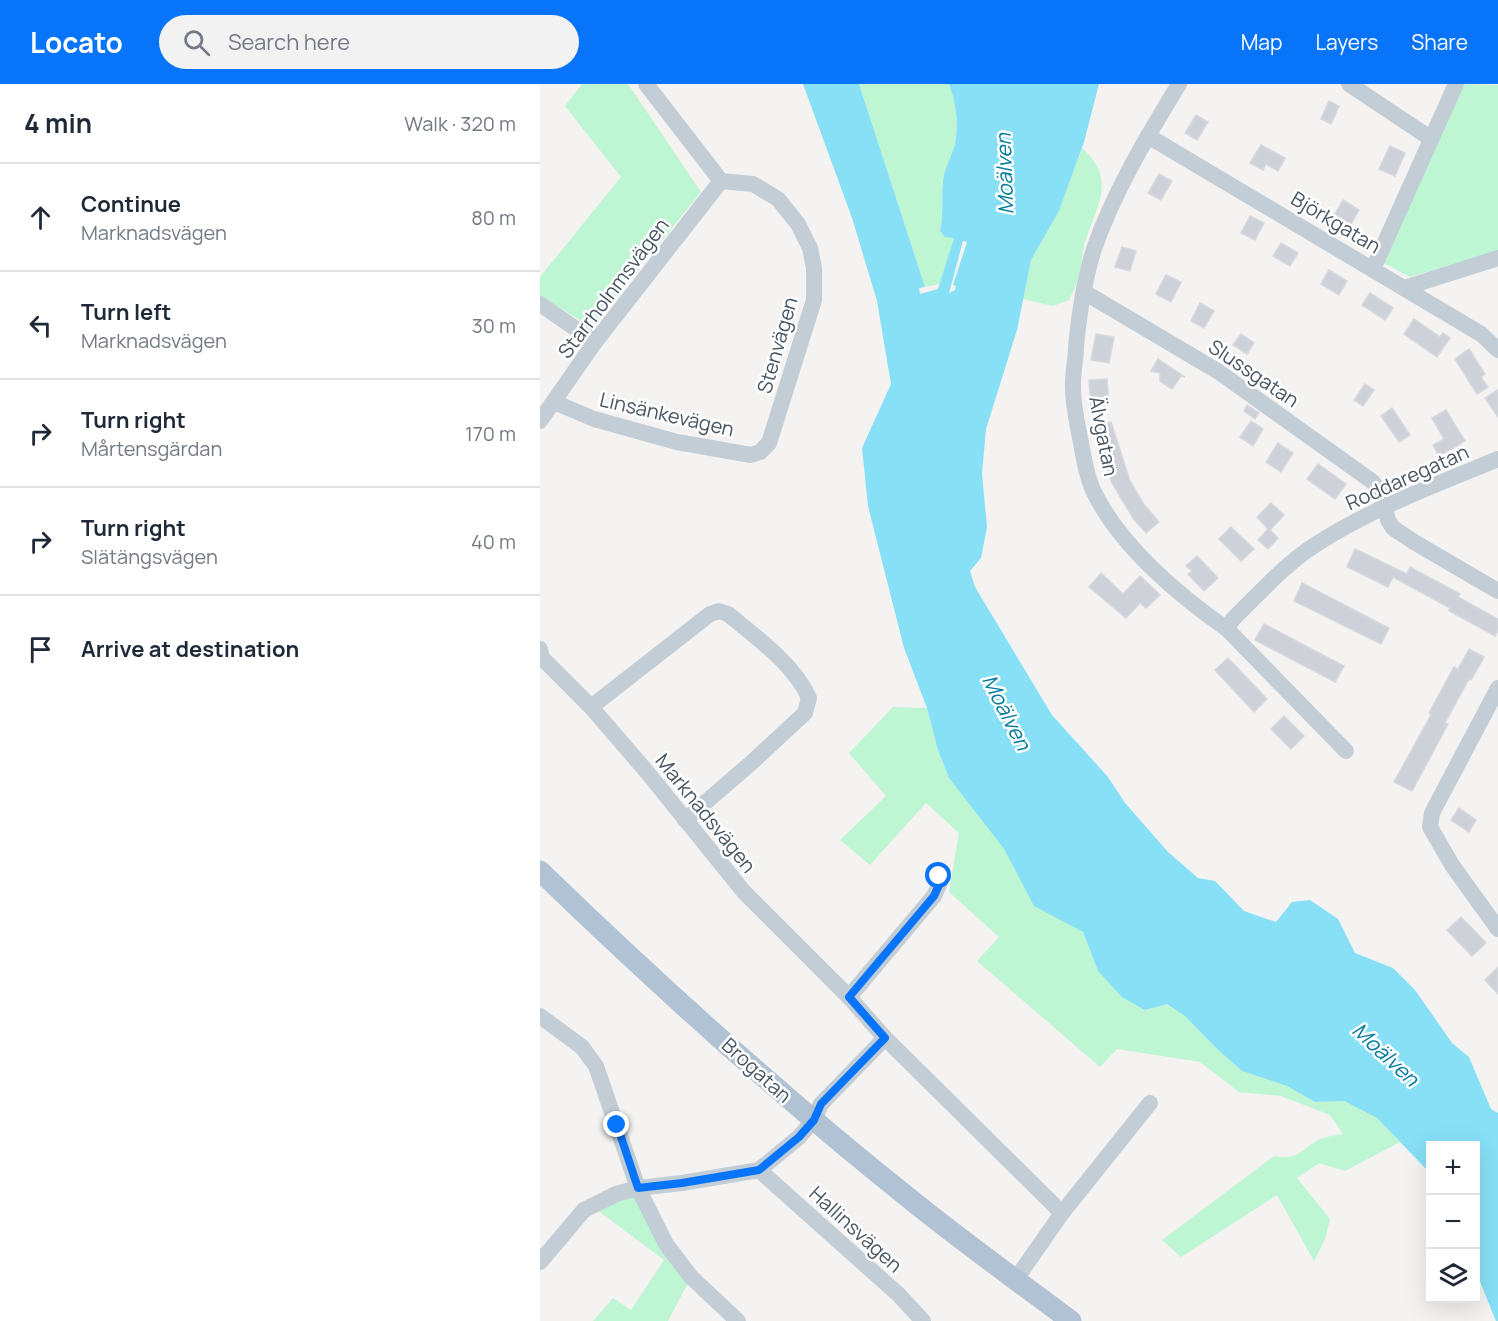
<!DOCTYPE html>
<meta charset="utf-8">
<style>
body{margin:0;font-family:Manrope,sans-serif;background:#f2f2f3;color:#1f2937}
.controls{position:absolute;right:18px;bottom:18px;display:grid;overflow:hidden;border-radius:0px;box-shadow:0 6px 24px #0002}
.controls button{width:54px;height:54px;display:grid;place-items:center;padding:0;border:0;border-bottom:2px solid #e0e1e3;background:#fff;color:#1f2937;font:30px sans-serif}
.stop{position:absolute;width:18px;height:18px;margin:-14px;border:4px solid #0774fa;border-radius:50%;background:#fff}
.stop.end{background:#0774fa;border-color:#fff;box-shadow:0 2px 6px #0008}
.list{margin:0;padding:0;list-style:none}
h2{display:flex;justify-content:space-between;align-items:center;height:78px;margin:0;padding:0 24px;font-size:26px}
h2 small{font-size:20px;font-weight:400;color:#747a83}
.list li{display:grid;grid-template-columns:39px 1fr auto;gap:18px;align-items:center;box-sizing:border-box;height:108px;padding:0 24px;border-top:2px solid #e0e1e3}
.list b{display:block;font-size:22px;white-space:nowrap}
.list p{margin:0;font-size:20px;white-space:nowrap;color:#747a83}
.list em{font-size:20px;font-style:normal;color:#747a83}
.icon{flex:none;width:33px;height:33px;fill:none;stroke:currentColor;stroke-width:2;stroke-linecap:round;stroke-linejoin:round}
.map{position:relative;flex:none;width:958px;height:1237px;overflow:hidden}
header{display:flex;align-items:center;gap:36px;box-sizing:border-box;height:84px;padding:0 30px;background:#0774fa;color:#fff}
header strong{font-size:28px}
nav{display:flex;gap:33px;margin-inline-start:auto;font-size:21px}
.search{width:420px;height:54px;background:#f2f2f3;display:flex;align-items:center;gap:15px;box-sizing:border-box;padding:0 21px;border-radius:33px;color:#747a83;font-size:22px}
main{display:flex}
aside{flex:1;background:#fff}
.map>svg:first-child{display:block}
.green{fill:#bef5d3}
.water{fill:#87e0f6;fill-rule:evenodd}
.building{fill:#ced1d8;stroke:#d6d8de;stroke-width:1.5}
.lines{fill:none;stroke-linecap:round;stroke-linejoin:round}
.minor{stroke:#c2cdd5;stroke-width:16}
.major{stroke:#b0c2d3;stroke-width:21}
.route{stroke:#0774fa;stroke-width:8}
.labels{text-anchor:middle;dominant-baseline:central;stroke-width:5;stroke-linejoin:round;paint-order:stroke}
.street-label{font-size:20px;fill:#485662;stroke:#fff}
.water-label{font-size:21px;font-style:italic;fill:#037d9b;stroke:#fff}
</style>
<header>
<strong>Locato</strong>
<div class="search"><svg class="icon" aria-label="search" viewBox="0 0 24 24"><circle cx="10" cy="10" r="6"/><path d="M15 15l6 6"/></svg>Search here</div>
<nav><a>Map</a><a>Layers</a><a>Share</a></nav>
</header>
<main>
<aside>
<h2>4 min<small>Walk · 320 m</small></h2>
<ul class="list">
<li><svg class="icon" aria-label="ahead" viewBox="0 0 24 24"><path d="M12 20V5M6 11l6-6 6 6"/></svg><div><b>Continue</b><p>Marknadsvägen</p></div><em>80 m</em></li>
<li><svg class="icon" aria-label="left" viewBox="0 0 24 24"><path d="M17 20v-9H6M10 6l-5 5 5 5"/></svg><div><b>Turn left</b><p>Marknadsvägen</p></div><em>30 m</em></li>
<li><svg class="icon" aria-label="right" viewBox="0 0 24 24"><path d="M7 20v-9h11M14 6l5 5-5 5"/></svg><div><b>Turn right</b><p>Mårtensgärdan</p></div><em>170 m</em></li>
<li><svg class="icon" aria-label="right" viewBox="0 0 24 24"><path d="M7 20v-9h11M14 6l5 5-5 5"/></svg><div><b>Turn right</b><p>Slätängsvägen</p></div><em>40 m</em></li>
<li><svg class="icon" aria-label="arrive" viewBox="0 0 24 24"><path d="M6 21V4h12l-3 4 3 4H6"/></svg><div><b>Arrive at destination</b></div></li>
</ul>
</aside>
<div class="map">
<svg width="958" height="1237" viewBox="0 0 958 1237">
<rect width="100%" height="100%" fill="#f5f2f2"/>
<g class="green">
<path d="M42,0H88L161,108L52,243L0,212V193L81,93L25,22Z"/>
<path d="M319,0H409C416,20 419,39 415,60C412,72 405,83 403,96C401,113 404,130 400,147L414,154L400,200L385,203Z"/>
<path d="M921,0L958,1V167L870,193L844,179Z"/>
<path d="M542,64C578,96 556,122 545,158C542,168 542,180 539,190C537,199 533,208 529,216L513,222L483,215L491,176L519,127Z"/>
<path d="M353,623L387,624L398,666L409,694L464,765L494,821L543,848L558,887L605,926L627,920L645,932L677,965L702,987L747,1002L775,1018L804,1017L837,1034L860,1058L805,1087L779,1079L757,1094L790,1135L785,1155L774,1177L737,1111L641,1173L622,1156L734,1072C762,1077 762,1062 783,1054C789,1052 797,1051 803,1050L790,1031L741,1012L699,1008L660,978L577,965L560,983L437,877L459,853L409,808L419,749L386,719L330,781L300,756L346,712L309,669Z"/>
<path d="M98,1104L151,1193L128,1237H53L73,1214L91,1226L124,1176L52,1122Z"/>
</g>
<path class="water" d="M263,0H319L385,203L379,204L380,210L398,205L414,154L405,153L400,147C404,130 401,113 403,96C405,83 412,72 415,60C419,39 416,20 409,0H559L544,58L519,127L491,176L477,246L446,345L442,390L447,443L441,474L430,487L435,503L512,631L568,693L585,719L628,768L658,794L675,797L704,827L736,838L752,818L770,816L798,835L815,869L853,884L875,906L912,959L929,973L951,1025L958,1029V1237H956L936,1188V1062H890V1089L837,1034L804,1017L775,1018L747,1002L702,987L677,965L645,932L627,920L605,926L582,913L558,887L543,848L494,822L464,765L409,694L398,666L387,624L364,564L328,422L322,364L351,300L337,217L312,134ZM423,157L427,158L413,201L416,202L415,206L409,209Z"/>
<g class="building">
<path d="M789,17L799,22L791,40L781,35Z"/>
<path d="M656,31L668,38L657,56L645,49Z"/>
<path d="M721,61L745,74L738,87L726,80L723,86L710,79Z"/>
<path d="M850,62L865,69L855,92L839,85Z"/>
<path d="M619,90L632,97L621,116L608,109Z"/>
<path d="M803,116L819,126L811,140L795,130Z"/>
<path d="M710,132L724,139L715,156L701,149Z"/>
<path d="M741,159L758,169L750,182L733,172Z"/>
<path d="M582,163L596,167L590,187L575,183Z"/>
<path d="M789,186L807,197L799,211L781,200Z"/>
<path d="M626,191L641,198L631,218L616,210Z"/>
<path d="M830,209L853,224L845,236L822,221Z"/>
<path d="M660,219L674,227L664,244L651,237Z"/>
<path d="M874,235L900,253L903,249L910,254L897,273L864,250Z"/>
<path d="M556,250L574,253L569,279L551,276Z"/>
<path d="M701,250L714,259L707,270L693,261Z"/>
<path d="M929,265L945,290L941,293L948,303L937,310L915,275Z"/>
<path d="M618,275L645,293L641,292L632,305L620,297V289L611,287Z"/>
<path d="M567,295L569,321L551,322L549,296Z"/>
<path d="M825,300L834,306L823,322L814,316Z"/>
<path d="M958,306V333L945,314Z"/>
<path d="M707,321L719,329L715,335L704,327Z"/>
<path d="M852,324L870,351L859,358L841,332Z"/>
<path d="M906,326L925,357L899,372L893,361L904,355L892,334Z"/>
<path d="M711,337L723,345L713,362L700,353Z"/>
<path d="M571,338L590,397L603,419L619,438L606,449L593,434L572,399L563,374L555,343Z"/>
<path d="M738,359L753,369L741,388L726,378Z"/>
<path d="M778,380L806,400L795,415L767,395Z"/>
<path d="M731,419L744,431L730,446L738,454L728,465L718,456L728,445L717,433Z"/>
<path d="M691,443L714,465L701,477L679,455Z"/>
<path d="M815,465L867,490L870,483L920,510L918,513L958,535V546L955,552L909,527L910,524L853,493L848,503L807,483Z"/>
<path d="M657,472L678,494L664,507L648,490L652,487L646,482Z"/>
<path d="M561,489L583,510L600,492L620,511L606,524L600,519L586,534L549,503Z"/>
<path d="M762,499L849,544L841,560L754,517Z"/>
<path d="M724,540L804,582L795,598L715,556Z"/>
<path d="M929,565L944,573L931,596L929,595L905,639L908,640L872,707L854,698L891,631L889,629L914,583L918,585Z"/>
<path d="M688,574L727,615L714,628L675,586Z"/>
<path d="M744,632L764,652L751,665L731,645Z"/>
<path d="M919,724L936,736L929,748L911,736Z"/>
<path d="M921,833L946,859L932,872L907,846Z"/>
<path d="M958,883V910L945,896Z"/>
</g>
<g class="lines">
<g class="minor">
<path d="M639,0C607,53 574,107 554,165C544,196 539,231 536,263C536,275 533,287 533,299C532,315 536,333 539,349C543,367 545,389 553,406C578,460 639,512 687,545L806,667"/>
<path d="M809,0L890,54"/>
<path d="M608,52L941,250L958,266"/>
<path d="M833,185L916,0"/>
<path d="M864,204L958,174"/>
<path d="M544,208L679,288L833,398L842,411L848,436L853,444L874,458L958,507"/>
<path d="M0,220L55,258"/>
<path d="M14,318L54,335L137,358L211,371L220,368L229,359L274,216V184L270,164L258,140L238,115L213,100L181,97L106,0"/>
<path d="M0,337L55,258L181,97"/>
<path d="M687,545L693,535C719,510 744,481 775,461C832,424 896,401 958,375"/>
<path d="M0,565L2,574L51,623L107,688L204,808L309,913L345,954L522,1129"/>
<path d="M958,604L892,729L890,743L912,781L958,845"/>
<path d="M51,623L170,530L179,527L188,530C216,553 255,581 269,614L265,629L210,680L145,736"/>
<path d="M309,913L394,812L399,801V792L394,787"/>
<path d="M0,932L42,963L56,982L98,1104L126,1160L151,1193L198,1237"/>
<path d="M219,1086L359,1211L383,1237"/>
<path d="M0,1178L44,1126L76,1110L98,1104L142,1099L219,1086L259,1053L274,1036L281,1020L345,954"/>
<path d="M476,1195L522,1129L610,1019"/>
</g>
<path class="major" d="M0,787C120,903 244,1015 375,1119C426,1160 479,1198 531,1237"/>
</g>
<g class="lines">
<path class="route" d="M77,1041L98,1104L142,1099L219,1086L259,1053L274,1036L281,1020L345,954L309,913L394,812L399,801V792"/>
</g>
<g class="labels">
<g class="street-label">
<text transform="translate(796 138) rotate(31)">Björkgatan</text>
<text transform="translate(73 204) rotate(-53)">Starrholnmsvägen</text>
<text transform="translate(237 261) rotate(-74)">Stenvägen</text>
<text transform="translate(714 289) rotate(34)">Slussgatan</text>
<text transform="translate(127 330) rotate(13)">Linsänkevägen</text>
<text transform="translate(564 352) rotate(79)">Älvgatan</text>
<text transform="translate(867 393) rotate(-24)">Roddaregatan</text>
<text transform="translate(166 729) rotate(51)">Marknadsvägen</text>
<text transform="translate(217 986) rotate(42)">Brogatan</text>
<text transform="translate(316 1145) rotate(42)">Hallinsvägen</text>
</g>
<g class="water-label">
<text transform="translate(464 90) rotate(-92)">Moälven</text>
<text transform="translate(467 628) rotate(63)">Moälven</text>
<text transform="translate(846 970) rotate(43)">Moälven</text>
</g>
</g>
</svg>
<div class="controls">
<button>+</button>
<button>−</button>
<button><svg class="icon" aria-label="layers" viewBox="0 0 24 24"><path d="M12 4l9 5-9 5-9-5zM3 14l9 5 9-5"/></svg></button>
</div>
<div class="stop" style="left:399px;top:792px"></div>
<div class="stop end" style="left:77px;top:1041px"></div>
</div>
</main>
